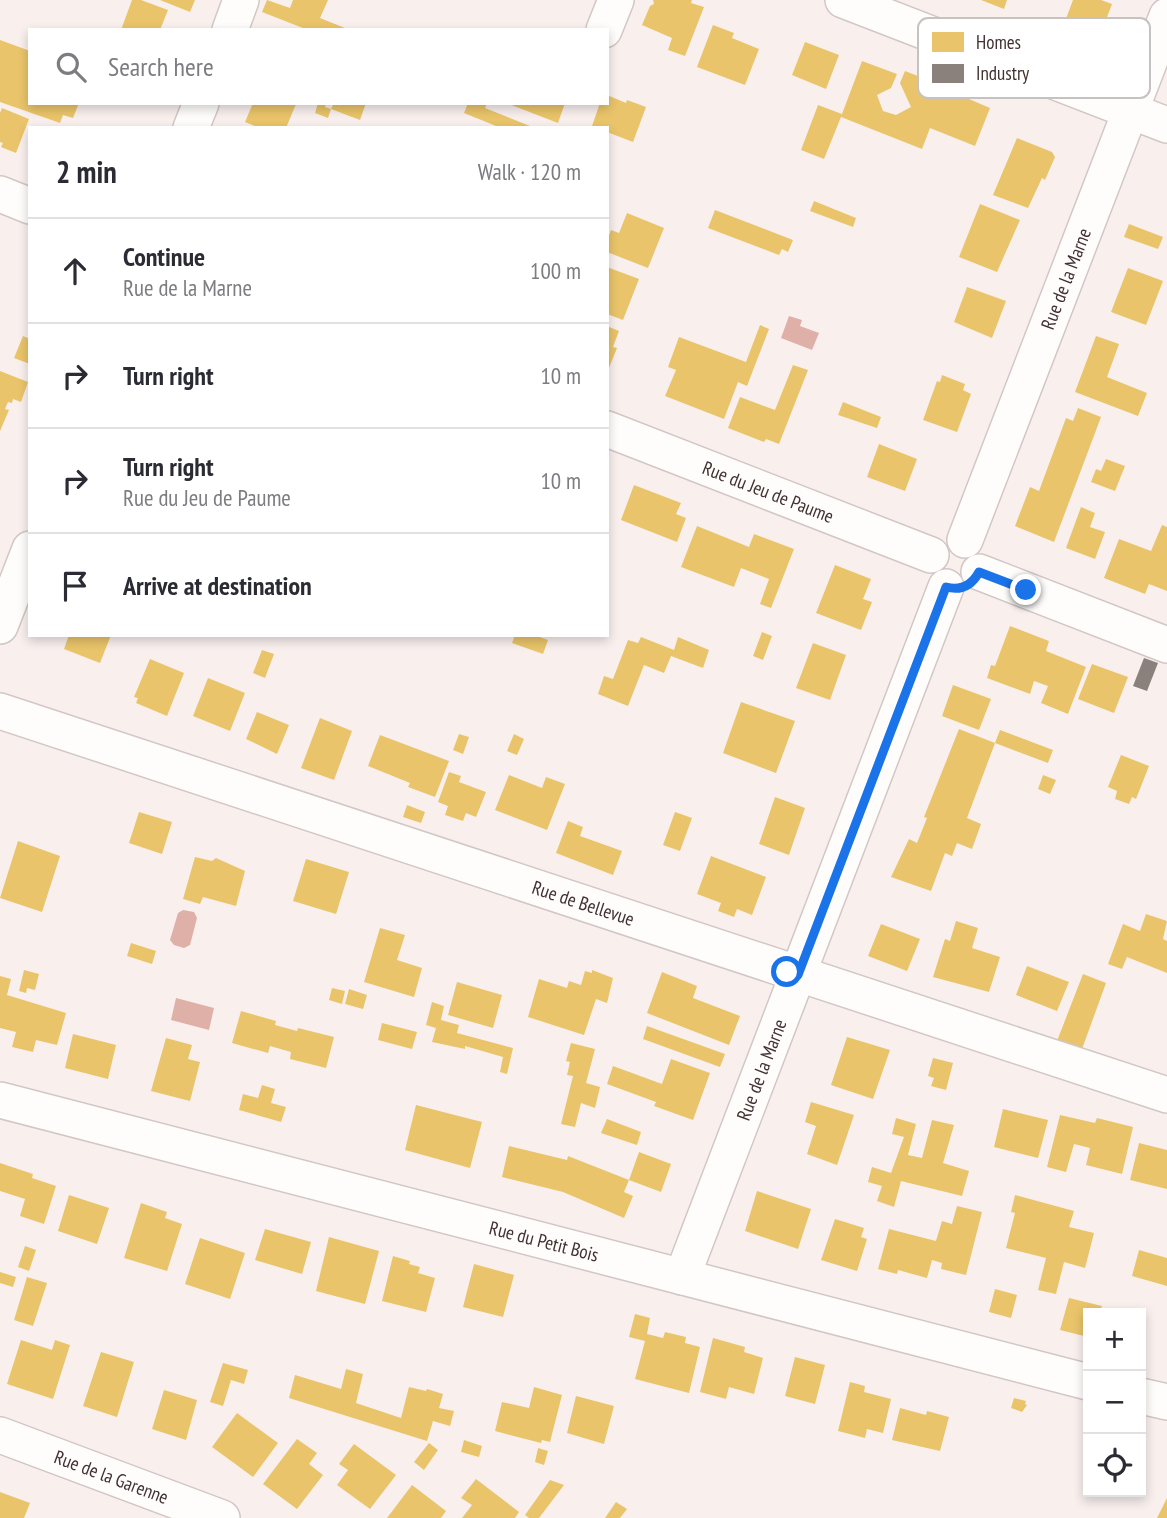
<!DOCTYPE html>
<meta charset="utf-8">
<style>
body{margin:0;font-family:"PT Sans Narrow",sans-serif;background:#f7f7f7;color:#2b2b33}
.controls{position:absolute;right:21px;bottom:21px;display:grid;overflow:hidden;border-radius:0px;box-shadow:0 4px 10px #0003}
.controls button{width:63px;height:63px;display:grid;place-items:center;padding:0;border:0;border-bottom:2px solid #e1e1e2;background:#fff;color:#2b2b33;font:35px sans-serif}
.stop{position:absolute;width:21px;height:21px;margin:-16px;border:5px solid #1a73e8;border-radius:50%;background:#fff}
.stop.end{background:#1a73e8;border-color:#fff;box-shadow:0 2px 7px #0008}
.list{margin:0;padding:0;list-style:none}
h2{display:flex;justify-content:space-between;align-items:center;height:91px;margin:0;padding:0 28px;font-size:30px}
h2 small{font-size:23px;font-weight:400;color:#7c7c81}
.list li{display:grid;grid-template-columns:46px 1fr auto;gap:21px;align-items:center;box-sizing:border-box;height:105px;padding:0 28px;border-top:2px solid #e1e1e2}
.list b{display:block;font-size:26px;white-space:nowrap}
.list p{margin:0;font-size:23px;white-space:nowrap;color:#7c7c81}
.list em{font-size:23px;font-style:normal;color:#7c7c81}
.icon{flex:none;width:38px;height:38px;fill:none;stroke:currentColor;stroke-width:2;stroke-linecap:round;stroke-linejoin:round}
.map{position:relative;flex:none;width:1167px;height:1518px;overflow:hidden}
.search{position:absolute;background:#fff;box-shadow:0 4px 10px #0003;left:28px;top:28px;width:581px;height:77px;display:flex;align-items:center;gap:18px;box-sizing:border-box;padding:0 24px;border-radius:0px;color:#7c7c81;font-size:26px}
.panel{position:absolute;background:#fff;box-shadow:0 4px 10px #0003;left:28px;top:126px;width:581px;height:511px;border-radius:0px}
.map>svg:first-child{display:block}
.water{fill:#dfb0a8}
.homes{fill:#e9c46a}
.industry{fill:#8a817c}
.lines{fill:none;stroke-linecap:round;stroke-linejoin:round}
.minor-casing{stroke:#d2c7c5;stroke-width:38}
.minor{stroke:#fefdfc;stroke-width:35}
.route{stroke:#1a73e8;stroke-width:9}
.labels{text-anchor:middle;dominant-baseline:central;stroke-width:7;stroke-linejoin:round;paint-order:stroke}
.street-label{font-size:19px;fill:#413230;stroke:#fff}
.key{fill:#fff;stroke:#c6c2c1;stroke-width:2}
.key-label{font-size:19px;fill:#413230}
</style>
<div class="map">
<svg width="1167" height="1518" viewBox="0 0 1167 1518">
<rect width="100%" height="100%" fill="#f9f0ee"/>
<g class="water">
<path d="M789,316L802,320L800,326L819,333L812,350L781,338Z"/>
<path d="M183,910L194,912L197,918L190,945L184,948L174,945L170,940L178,913Z"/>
<path d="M176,998L214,1008L209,1030L171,1020Z"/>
</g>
<g class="homes">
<path d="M132,0H141L168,10L160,30H121Z"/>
<path d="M160,0H195L190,12Z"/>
<path d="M267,0L290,8L293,0H328L320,18L350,30H308L262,12Z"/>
<path d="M653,0H692L691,3L704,7L685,56L668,50L672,38L642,25L650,6L654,4Z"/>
<path d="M981,0H1007L1004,9Z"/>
<path d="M1073,0H1101L1112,4L1093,54L1058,40Z"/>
<path d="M713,25L734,33L732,38L759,49L745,85L697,67Z"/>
<path d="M0,40L30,51V103H79L73,118L63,115L60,123L0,102Z"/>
<path d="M805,42L839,55L826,89L792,75Z"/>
<path d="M862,61L897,74L891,88L877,95L883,111L896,115L911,107L900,83L905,71L970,96L969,99L990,108L975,146L930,128L922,149L841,117L824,159L801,150L818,105L842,114Z"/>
<path d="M607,95L626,103L627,100L646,107L633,142L607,132V128L592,126L600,103H607Z"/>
<path d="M253,103H293L296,104L286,128H260L245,122Z"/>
<path d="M318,103H326L325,107L331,109L328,118L315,113Z"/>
<path d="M334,103H366L360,120L331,109Z"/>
<path d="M468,103H487L485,108L535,128H501L464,113Z"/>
<path d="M506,103H565L558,123Z"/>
<path d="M2,108L29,119L16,153L1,147L3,143L0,142V113Z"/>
<path d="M1017,138L1052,152L1055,157L1045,180L1042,178L1028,208L993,195Z"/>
<path d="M814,201L856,218L853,227L810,211Z"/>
<path d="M980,204L1020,220L997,272L959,257Z"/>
<path d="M715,210L793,240L788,252L782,249L779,255L708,228Z"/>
<path d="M627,213L664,228L648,268L607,252V241L611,230L619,233Z"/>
<path d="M1129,224L1163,237L1158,249L1124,237Z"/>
<path d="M607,267L639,279L623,320L607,314Z"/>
<path d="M1128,268L1163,281L1146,325L1111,312Z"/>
<path d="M967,287L1006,301L992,338L954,322Z"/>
<path d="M760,325L769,329L747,386L738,382L724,419L665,396L676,370L668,367L679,337L746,362Z"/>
<path d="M607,326L619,331L613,347L617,348L607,373Z"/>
<path d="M23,336L30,339V364L14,358Z"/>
<path d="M1096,336L1119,344L1107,377L1147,393L1138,416L1075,392Z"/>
<path d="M793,365L808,370L779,444L766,439L764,442L728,428L740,397L775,410Z"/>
<path d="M0,371L28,382L21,402L13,399L12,403L8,402L5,409L9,410L0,431Z"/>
<path d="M942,375L965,384L963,390L971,394L957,432L923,420L937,381L940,382Z"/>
<path d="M843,402L881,417L877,428L838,415Z"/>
<path d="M1078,408L1101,417L1054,542L1015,526L1030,487L1039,491L1066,418L1073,421Z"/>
<path d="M879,444L917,459L905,491L867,477Z"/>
<path d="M1106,459L1125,466L1115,491L1091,482L1096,469L1101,471Z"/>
<path d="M634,485L681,503L676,514L686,518L677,542L621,520Z"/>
<path d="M1081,507L1095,513L1090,527L1105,532L1095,559L1066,548Z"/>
<path d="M1162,525L1167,527V591L1149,584L1145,594L1104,578L1119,539L1151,551Z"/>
<path d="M697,526L749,547L754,534L794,549L771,608L760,604L769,579L741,568L734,587L681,567Z"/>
<path d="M835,565L871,579L863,599L872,602L861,630L816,613Z"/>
<path d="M1010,626L1049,641L1046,651L1086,667L1068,714L1041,703L1048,686L1034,681L1030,694L987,678L991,665L995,666Z"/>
<path d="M762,632L772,636L763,660L753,656Z"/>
<path d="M69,635H111L100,663L64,649Z"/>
<path d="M515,635H534L548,640L543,654L512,643Z"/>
<path d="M641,637L674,650L678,637L709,650L703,668L671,656L664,673L644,665L628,706L598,694L604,676L613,679L628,640L638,643Z"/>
<path d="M813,643L846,655L830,700L796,688Z"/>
<path d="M262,650L274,654L265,678L253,673Z"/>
<path d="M150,659L184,673L167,716L136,703L138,698L134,697Z"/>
<path d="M1092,664L1128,677L1114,713L1078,699Z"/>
<path d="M208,678L245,693L230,731L193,716Z"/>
<path d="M953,685L991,699L979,730L942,716Z"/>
<path d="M741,702L795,721L776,773L723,753Z"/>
<path d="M257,712L289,725L277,754L246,739Z"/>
<path d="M320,718L352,731L334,780L301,768Z"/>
<path d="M959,729L995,743L967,818L981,824L972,849L957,843L952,856L945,853L931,891L891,877L909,839L917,843L927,818L924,817Z"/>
<path d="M1000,730L1053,750L1048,763L995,743Z"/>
<path d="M459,734L469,737L463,754L453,750Z"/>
<path d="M514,734L524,739L517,755L507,751Z"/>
<path d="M380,735L449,761L435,797L408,787L410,783L368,766Z"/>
<path d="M1121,755L1149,766L1136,799L1132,797L1129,804L1115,799L1117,791L1108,787Z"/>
<path d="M449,772L461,776L459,782L486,792L476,817L466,813L463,821L445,815L448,806L438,802Z"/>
<path d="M509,775L542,788L546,777L565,784L547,830L495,810Z"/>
<path d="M1043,775L1056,780L1050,794L1038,789Z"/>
<path d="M775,797L805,808L789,855L759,844Z"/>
<path d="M407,805L425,812L421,823L403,817Z"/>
<path d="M139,812L172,822L162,854L129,843Z"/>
<path d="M675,812L692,818L680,851L663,845Z"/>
<path d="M568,821L583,827L580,836L622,851L613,875L556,853Z"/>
<path d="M18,841L60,856L42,912L0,898Z"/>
<path d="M711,856L766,877L752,915L737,909L734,917L718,911L721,903L697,894Z"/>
<path d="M195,857L212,861L216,858L245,871L236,906L203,897L200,904L183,899Z"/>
<path d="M306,859L349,872L336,914L293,901Z"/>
<path d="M1146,914L1167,921L1163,939L1167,941V973L1127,957L1122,969L1108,964L1123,924L1140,931Z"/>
<path d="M956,921L978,928L972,948L1000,957L989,992L933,977L945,939L950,941Z"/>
<path d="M881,924L920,939L907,971L868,956Z"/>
<path d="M380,928L405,935L397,960L422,968L414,997L364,982Z"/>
<path d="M131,943L156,951L152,964L127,956Z"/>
<path d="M1027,966L1069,982L1057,1011L1016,995Z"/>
<path d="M24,970L39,974L35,990L27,988L26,993L19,991Z"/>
<path d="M592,970L613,978L607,1003L596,999L584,1035L528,1017L539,979L567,988L569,981L581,985L585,971L592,973Z"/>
<path d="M662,972L697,986L693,998L740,1016L729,1045L647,1013Z"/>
<path d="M1083,974L1106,983L1082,1049L1057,1041Z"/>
<path d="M0,976L11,979L7,995L66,1013L57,1045L36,1040L33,1052L12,1047L16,1032L0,1028Z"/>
<path d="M457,982L502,995L493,1028L448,1015Z"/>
<path d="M332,988L345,991L342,1004L329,1000Z"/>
<path d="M349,989L367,995L363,1009L345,1004Z"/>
<path d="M432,1002L444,1006L441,1020L459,1025L457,1033L513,1048L507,1074L500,1072L503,1057L465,1046V1049L432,1042L436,1028L426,1025Z"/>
<path d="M241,1011L276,1021L275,1025L297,1031L298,1028L334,1037L326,1068L290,1059L291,1052L270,1046L268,1053L232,1043Z"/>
<path d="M382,1023L417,1032L412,1049L378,1040Z"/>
<path d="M647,1026L725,1054L720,1067L643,1039Z"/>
<path d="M73,1034L116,1045L108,1079L65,1068Z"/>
<path d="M847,1037L890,1050L873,1099L831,1085Z"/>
<path d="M166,1038L192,1045L188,1059L200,1062L190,1101L151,1091Z"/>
<path d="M571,1043L595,1049L586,1083L600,1087L595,1108L581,1103L575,1127L561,1124L573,1076L567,1075L570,1062L566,1061Z"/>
<path d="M933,1058L953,1063L946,1090L931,1086L934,1078L928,1076Z"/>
<path d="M671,1059L710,1073L693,1120L654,1106L656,1102L607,1084L613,1066L662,1084Z"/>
<path d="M262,1085L275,1089L271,1103L286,1107L281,1122L239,1110L243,1094L258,1098Z"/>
<path d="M811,1102L854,1115L837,1165L807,1154L816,1126L805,1122Z"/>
<path d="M416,1105L482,1122L470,1168L405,1150Z"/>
<path d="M1003,1109L1048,1120L1038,1158L994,1147Z"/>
<path d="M1060,1115L1095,1123L1097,1118L1133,1127L1122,1174L1086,1165L1090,1148L1074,1144L1066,1172L1047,1167Z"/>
<path d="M896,1118L916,1124L908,1155L922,1158L932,1120L954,1125L943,1163L969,1171L962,1196L901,1181L894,1207L877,1201L882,1186L868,1182L872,1167L891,1173L895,1162L904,1137L892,1134Z"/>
<path d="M607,1119L641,1132L637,1145L601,1133Z"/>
<path d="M1139,1143L1167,1150V1189L1130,1180Z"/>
<path d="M509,1146L567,1160L568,1156L629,1180L639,1152L671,1164L661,1192L629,1180L624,1192L633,1196L624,1218L563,1192L502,1177Z"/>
<path d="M0,1163L33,1174L32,1178L56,1186L44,1224L20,1216L25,1199L0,1191Z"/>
<path d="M757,1191L811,1209L798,1249L745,1231Z"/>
<path d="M69,1195L109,1208L97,1244L58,1231Z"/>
<path d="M1015,1195L1074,1211L1069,1227L1094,1233L1085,1268L1064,1262L1056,1294L1038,1290L1046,1258L1006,1248L1015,1213L1011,1212Z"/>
<path d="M141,1203L167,1212L165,1218L182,1224L167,1271L124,1258Z"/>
<path d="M957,1206L982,1212L966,1275L941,1269L942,1263L932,1260L927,1278L898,1270L897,1274L878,1269L889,1229L936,1241L942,1221L952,1224Z"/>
<path d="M835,1219L864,1228L861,1237L867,1239L857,1271L821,1260Z"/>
<path d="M265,1229L311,1242L302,1274L255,1260Z"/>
<path d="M329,1237L379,1251L365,1304L316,1291Z"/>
<path d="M200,1238L245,1253L230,1299L185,1284Z"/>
<path d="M25,1246L36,1250L29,1271L18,1267Z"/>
<path d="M1139,1250L1167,1258V1286L1132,1276Z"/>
<path d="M393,1256L410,1261L409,1264L420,1267L418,1273L435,1278L426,1312L382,1301Z"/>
<path d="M474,1264L514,1275L503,1317L463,1307Z"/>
<path d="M0,1272L16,1277L13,1287L0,1283Z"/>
<path d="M27,1277L47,1283L33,1326L14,1320Z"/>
<path d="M995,1289L1017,1295L1011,1318L989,1312Z"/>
<path d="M1069,1298L1102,1306L1100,1313H1088V1337L1060,1330Z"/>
<path d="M635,1314L650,1318L647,1334L663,1338L665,1332L686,1337L685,1343L700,1347L689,1393L635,1379L645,1341L629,1337Z"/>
<path d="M713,1338L745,1347L744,1352L763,1358L754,1394L729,1387L726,1399L700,1392Z"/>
<path d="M21,1340L52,1350L55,1340L70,1345L53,1399L7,1384Z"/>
<path d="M101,1352L134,1362L117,1417L83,1406Z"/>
<path d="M795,1357L825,1365L815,1404L785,1396Z"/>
<path d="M223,1363L248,1370L244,1384L231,1380L223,1406L210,1402Z"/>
<path d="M346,1369L363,1374L356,1403L401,1418L409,1387L426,1391L427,1389L443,1394L439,1408L454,1411L450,1426L433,1421L427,1441L289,1398L295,1375L341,1389Z"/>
<path d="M850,1382L865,1386L864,1392L891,1399L883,1433L867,1429L865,1438L838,1431Z"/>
<path d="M534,1387L562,1395L550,1442L542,1440L541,1443L495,1431L502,1402L529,1408Z"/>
<path d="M164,1390L197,1400L186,1440L152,1429Z"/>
<path d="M576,1396L614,1406L604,1444L567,1433Z"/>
<path d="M1014,1398L1026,1401L1025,1404L1027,1405L1022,1412L1011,1408Z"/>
<path d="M900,1408L926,1415L927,1411L949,1417L940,1451L892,1440Z"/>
<path d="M237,1413L278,1443L253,1477L212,1447Z"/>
<path d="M297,1439L317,1453L309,1464L323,1475L297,1509L263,1484Z"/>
<path d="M464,1440L482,1446L479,1457L461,1452Z"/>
<path d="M429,1443L438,1450L424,1470L414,1462Z"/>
<path d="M354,1444L396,1475L370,1509L337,1485L348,1470L339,1464Z"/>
<path d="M538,1448L548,1451L544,1465L535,1462Z"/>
<path d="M476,1479L519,1512L515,1518H462L472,1505L461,1498Z"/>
<path d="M550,1480L564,1485L539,1518H529L525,1515Z"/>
<path d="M412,1485L446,1511L441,1518H387Z"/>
<path d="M0,1492L30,1503L24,1518H0Z"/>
<path d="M1167,1498V1518H1157Z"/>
<path d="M616,1502L627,1509L620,1518H605Z"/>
</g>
<path class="industry" d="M1144,658L1158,663L1147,691L1133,686Z"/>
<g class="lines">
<defs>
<g id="minor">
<path d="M843,0L1167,125"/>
<path d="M230,30L241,0"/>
<path d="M604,30L616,0"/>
<path d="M191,128L201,103"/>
<path d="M0,194L30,206"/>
<path id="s1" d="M607,429L931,555"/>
<path id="s2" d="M965,540L1167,16"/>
<path d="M979,572L1167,645"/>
<path d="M0,626L30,549"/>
<path id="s3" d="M0,711L1167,1095"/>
<path id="s4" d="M0,1100L1088,1382"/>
<path id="s5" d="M682,1277L946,587"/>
<path d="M1141,1396L1167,1402"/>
<path id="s6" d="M0,1435L222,1518"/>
</g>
</defs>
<use href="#minor" class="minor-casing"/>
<use href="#minor" class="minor"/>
</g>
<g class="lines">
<path class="route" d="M787,972L798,975L946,587C961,591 972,585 979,572L1026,590"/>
</g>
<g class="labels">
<g class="street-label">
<text stroke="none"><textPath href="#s2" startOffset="280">Rue de la Marne</textPath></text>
<text stroke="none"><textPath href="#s1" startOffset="173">Rue du Jeu de Paume</textPath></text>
<text stroke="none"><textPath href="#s3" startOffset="614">Rue de Bellevue</textPath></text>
<text stroke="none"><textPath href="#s5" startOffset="222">Rue de la Marne</textPath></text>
<text stroke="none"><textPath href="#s4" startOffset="562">Rue du Petit Bois</textPath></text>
<text stroke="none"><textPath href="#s6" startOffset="119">Rue de la Garenne</textPath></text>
</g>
</g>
<rect x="918" y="18" width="232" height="80" rx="10" class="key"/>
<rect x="932" y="32" width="32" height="20" fill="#e9c46a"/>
<rect x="932" y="64" width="32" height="19" fill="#8a817c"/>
<g class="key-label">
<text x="976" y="49">Homes</text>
<text x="976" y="80">Industry</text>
</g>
</svg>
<div class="controls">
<button>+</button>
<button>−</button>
<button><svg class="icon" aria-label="locate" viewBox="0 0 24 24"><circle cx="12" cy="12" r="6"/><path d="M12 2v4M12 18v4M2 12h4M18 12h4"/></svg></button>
</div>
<div class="stop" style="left:787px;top:972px"></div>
<div class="stop end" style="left:1026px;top:590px"></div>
<div class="search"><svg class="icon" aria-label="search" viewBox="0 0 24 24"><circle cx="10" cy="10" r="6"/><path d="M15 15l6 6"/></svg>Search here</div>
<section class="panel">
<h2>2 min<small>Walk · 120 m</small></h2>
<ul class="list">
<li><svg class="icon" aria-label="ahead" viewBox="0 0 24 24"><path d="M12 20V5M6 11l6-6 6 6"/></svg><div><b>Continue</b><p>Rue de la Marne</p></div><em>100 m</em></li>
<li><svg class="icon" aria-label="right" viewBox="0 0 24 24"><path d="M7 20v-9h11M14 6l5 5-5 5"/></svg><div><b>Turn right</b></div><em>10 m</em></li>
<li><svg class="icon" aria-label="right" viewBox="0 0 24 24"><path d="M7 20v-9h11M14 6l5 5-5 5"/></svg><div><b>Turn right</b><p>Rue du Jeu de Paume</p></div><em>10 m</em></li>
<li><svg class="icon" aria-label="arrive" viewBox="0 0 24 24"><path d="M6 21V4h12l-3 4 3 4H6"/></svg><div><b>Arrive at destination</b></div></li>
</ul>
</section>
</div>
